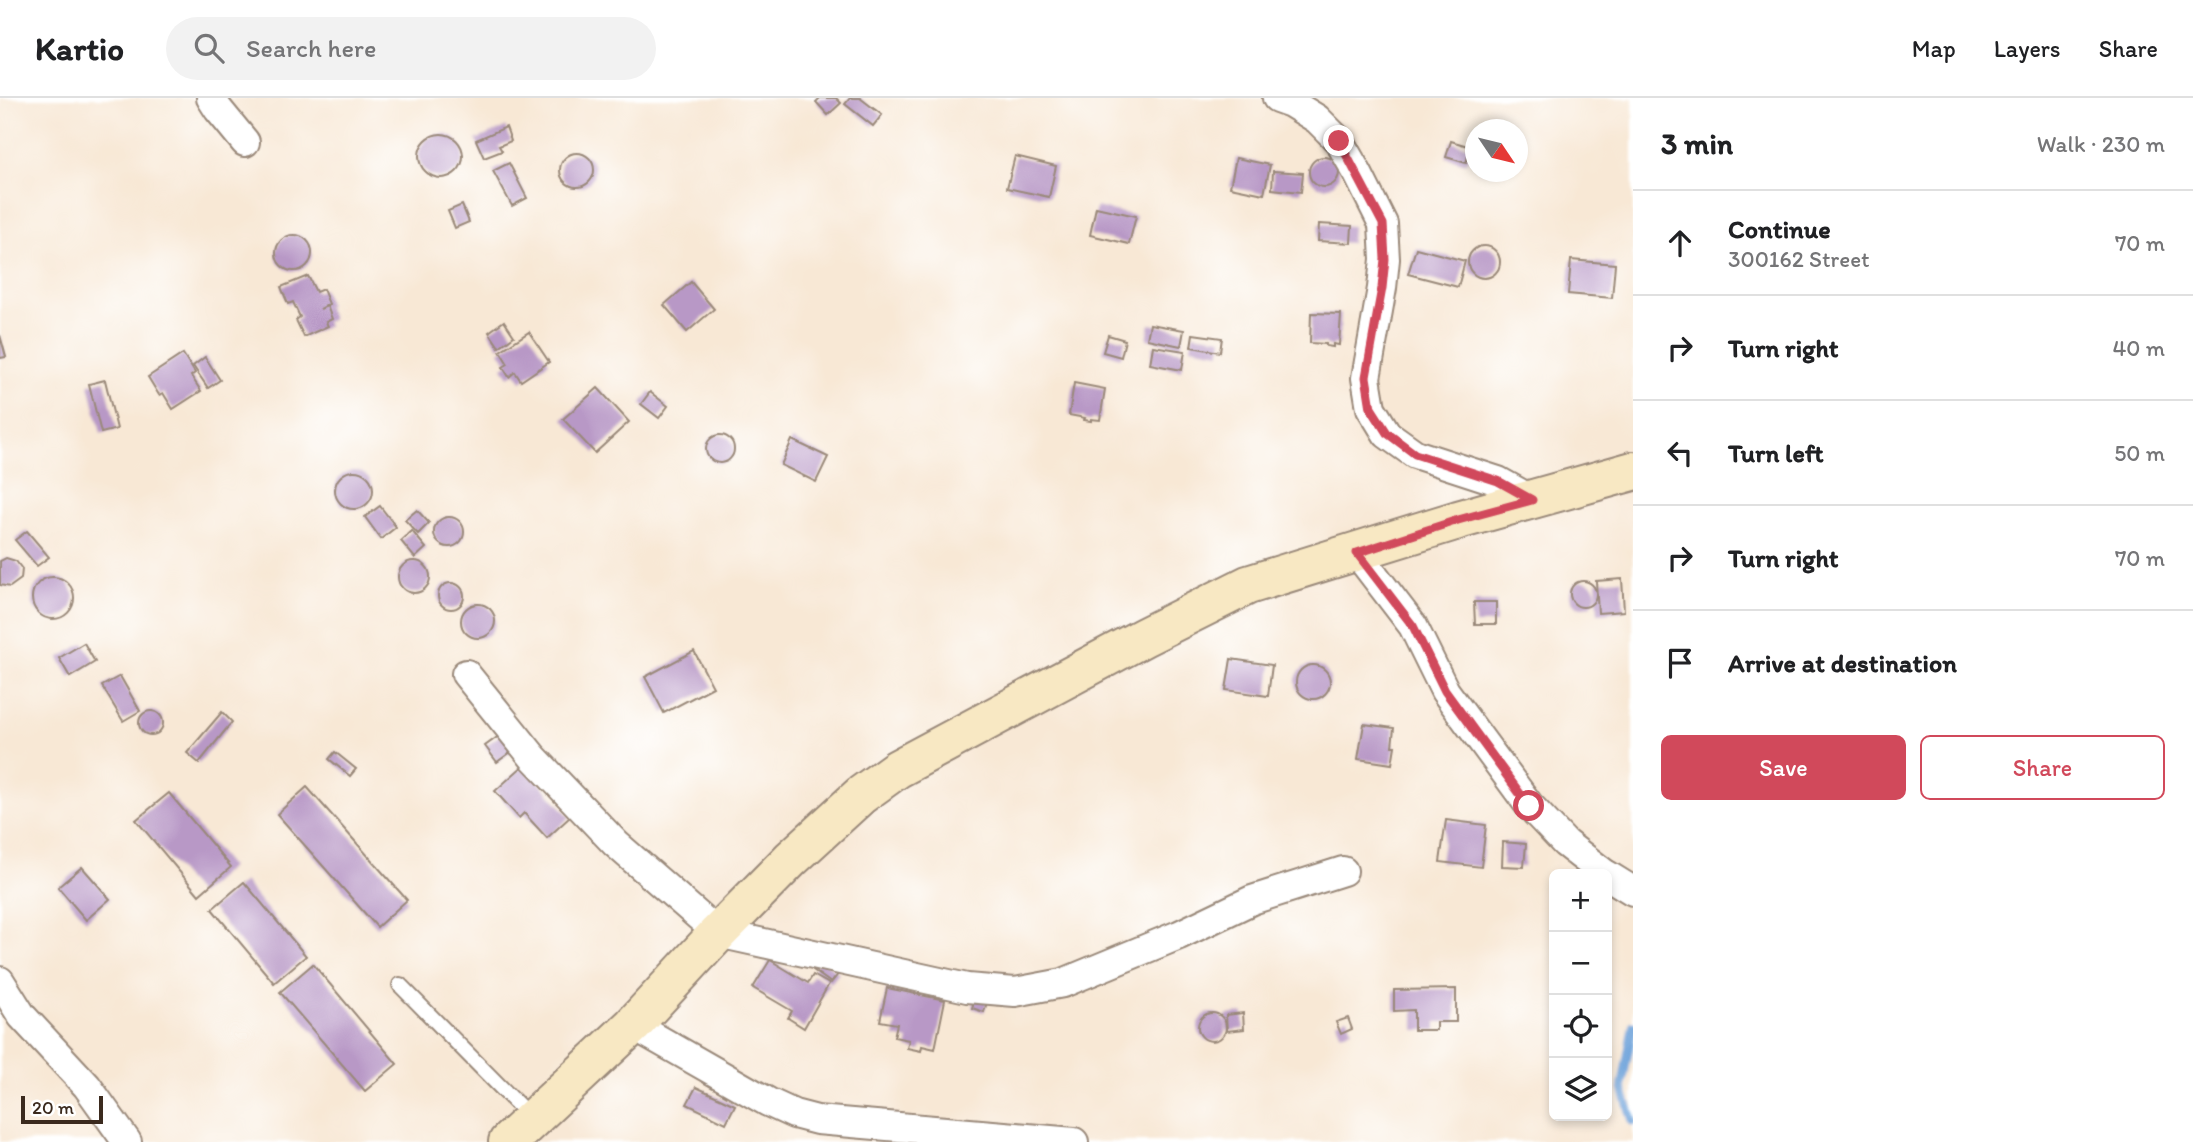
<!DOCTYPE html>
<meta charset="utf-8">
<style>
body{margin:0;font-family:Itim,sans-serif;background:#f2f2f2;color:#202124}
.controls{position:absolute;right:21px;bottom:21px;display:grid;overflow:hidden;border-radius:10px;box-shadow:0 4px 10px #0003}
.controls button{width:63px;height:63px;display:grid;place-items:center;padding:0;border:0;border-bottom:2px solid #e0e0e0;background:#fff;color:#202124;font:35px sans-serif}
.compass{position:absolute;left:1465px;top:21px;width:63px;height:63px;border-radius:50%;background:#fff;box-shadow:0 4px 10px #0003;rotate:125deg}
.scale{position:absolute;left:21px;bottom:18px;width:82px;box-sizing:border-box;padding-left:7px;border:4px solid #3b2a1e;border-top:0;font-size:19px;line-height:24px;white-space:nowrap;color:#3b2a1e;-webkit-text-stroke:5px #fff;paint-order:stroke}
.stop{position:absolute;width:21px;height:21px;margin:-16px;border:5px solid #d1495b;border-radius:50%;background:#fff}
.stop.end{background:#d1495b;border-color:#fff;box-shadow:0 2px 7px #0008}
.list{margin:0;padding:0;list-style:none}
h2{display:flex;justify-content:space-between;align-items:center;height:91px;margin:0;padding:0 28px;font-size:30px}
h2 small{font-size:23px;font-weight:400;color:#757577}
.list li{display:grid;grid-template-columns:46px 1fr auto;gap:21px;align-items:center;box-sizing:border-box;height:105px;padding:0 28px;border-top:2px solid #e0e0e0}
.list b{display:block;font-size:26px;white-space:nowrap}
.list p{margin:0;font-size:23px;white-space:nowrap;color:#757577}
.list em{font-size:23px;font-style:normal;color:#757577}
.actions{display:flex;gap:14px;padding:21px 28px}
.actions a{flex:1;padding:16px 0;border:2px solid #d1495b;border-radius:10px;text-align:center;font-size:24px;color:#d1495b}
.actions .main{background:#d1495b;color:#fff}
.icon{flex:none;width:38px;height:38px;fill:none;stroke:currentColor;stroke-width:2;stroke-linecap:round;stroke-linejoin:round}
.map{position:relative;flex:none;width:1633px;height:1044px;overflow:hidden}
header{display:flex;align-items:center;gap:42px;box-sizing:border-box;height:98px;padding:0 35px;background:#fff;border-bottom:2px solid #e0e0e0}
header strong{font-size:33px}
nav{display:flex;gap:38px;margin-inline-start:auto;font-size:24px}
.search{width:490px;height:63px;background:#f2f2f2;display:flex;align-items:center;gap:18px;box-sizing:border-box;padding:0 24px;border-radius:38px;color:#757577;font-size:26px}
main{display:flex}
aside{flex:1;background:#fff}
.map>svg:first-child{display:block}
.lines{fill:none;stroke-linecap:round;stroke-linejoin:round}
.stream{stroke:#6ea3da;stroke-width:8}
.building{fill:#b898c6}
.lane-casing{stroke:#9a897a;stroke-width:18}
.street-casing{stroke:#9a897a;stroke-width:32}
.secondary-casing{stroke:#9a897a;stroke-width:42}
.lane{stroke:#fff;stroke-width:14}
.street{stroke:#fff;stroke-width:28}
.secondary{stroke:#f8e8c3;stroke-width:38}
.route{stroke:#d1495b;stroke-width:9}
</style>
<header>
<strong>Kartio</strong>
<div class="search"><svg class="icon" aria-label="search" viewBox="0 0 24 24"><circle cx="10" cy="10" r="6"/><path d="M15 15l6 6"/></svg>Search here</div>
<nav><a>Map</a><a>Layers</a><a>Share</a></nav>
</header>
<main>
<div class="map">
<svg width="1633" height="1044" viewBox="0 0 1633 1044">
<rect width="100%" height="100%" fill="#fff"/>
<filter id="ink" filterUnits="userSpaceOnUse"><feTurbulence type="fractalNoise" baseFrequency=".0143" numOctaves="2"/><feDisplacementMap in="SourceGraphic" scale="14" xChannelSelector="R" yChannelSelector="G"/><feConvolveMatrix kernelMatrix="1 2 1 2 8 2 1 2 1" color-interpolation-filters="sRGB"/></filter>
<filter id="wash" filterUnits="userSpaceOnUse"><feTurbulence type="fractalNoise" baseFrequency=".00686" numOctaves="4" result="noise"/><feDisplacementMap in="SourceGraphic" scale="28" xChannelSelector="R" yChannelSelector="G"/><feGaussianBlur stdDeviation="1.57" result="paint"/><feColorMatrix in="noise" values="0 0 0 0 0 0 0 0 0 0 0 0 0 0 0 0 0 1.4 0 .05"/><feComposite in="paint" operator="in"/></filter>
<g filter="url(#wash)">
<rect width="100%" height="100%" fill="#f8e8d5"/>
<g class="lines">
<path class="stream" d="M1633,927L1622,989L1633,1024"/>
</g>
<g id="blocks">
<g class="building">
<path d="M820,0H836L841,5L828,17L816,4Z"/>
<path d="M850,0H860L882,17L873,28L845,6Z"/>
<path d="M506,29L511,43L499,48L502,53L484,60L476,42Z"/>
<circle cx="441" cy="58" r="22"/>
<path d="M1451,43L1471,49L1466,65L1446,59Z"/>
<circle cx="577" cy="72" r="17"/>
<path d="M1015,58L1056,68L1049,99L1007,90Z"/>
<circle cx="1324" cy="74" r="15"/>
<path d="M1236,60L1270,67L1264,96L1230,89Z"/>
<path d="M509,65L527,100L512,108L493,73Z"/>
<path d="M1273,73L1303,75L1301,94L1272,91Z"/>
<path d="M462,107L469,124L455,130L448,113Z"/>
<path d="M1096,109L1136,118L1129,146L1090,137Z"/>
<path d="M1319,126L1352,128L1351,145L1318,143Z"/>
<circle cx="294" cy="155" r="18"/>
<circle cx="1484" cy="164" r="16"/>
<path d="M1416,150L1465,163L1458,189L1408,176Z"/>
<path d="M1571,162L1615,166L1612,200L1568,196Z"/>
<path d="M308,178L316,194L323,191L329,206L320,211L327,208L332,221L326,224L328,228L304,239L296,222L300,219L293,204L288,206L281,189Z"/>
<path d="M691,184L714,211L687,234L664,207Z"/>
<path d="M1311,215L1341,216L1339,247L1333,246V249L1326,248V246L1310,245Z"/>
<path d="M504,223L514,238L499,249L489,234Z"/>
<path d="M1150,226L1184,232L1181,248L1147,241Z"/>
<path d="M529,234L549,264L521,283L515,274L509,279L503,269L508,266L500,253Z"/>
<path d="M1193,236L1222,240L1220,254L1191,249Z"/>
<path d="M0,237L6,259L0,260Z"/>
<path d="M1108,237L1125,242L1121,259L1103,254Z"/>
<path d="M1153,248L1185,253L1182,272L1150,266Z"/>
<path d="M183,256L195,275L191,278L201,293L173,311L163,295L159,297L148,279Z"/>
<path d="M205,259L220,282L208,290L193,268Z"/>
<path d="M105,282L117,331L101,335L89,286Z"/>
<path d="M1074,285L1105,291L1100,322L1091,321V323L1084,322L1085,320L1069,317Z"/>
<path d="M598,290L629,324L595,355L563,321Z"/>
<path d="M650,294L668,308L659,320L641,306Z"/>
<circle cx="720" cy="351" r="14"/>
<path d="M792,342L828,359L816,384L781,367Z"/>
<circle cx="354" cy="392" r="19"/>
<path d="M380,408L396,429L381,441L365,419Z"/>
<path d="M417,412L429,425L418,436L405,422Z"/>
<circle cx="449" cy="434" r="15"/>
<path d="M27,433L49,459L37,468L15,442Z"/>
<path d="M412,433L426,450L415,460L401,443Z"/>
<path d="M6,460L16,463L22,471L21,481L10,489L0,487V463Z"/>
<circle cx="414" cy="479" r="16"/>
<circle cx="53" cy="500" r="21"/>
<path d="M1622,481L1624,513L1598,515L1596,483Z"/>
<circle cx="1583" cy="496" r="13"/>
<circle cx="451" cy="498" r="13"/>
<path d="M1474,504H1496V526H1475Z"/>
<circle cx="478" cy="523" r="17"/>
<path d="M84,545L95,564L70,579L59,560Z"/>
<path d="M694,553L713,589L664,615L645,579Z"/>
<path d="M1231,561L1272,567L1268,598L1226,592Z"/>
<circle cx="1313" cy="584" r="17"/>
<path d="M120,578L140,613L123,623L102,588Z"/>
<circle cx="151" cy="625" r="12"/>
<path d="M222,614L232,624L199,665L187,655Z"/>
<path d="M1364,626L1394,630L1392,648H1395L1392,666L1358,661Z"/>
<path d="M503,635L515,651L497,664L485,648Z"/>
<path d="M335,654L356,671L350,678L329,661Z"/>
<path d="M524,667L570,719L547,740L524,715L519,720L495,693Z"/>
<path d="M307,689L407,802L377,829L277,716Z"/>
<path d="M169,695L231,769L199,797L136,722Z"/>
<path d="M1446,722L1486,727L1481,769L1440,764Z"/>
<path d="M1503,744L1526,746L1524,769L1502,768Z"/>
<path d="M82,769L110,801L86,822L58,789Z"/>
<path d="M244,784L306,858L274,885L212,811Z"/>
<path d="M820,861L839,875L831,885L813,872Z"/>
<path d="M770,862L808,885L813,877L829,886L804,930L788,920L792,913L753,890Z"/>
<path d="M313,866L397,966L365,993L280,894Z"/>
<path d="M887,890L945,902L935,951L922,948L921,953L907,950L909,942L894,939L897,926L880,923Z"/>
<path d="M1456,891V924H1436V932H1414V912L1394,913V892Z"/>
<path d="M976,898L988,901L984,914L972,910Z"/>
<path d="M1243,915L1244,931L1227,933L1226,917Z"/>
<circle cx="1212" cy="929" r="14"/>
<path d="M1348,920L1352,931L1341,936L1336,924Z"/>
<path d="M696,989L735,1007L726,1025L687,1006Z"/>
</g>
</g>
</g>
<g filter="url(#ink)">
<use href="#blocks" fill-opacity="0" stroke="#9a897a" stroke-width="2"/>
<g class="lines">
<defs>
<path id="lane" d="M400,887L531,1020"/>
<g id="street">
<path d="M211,0L218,11L245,44"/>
<path d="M1277,0L1291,5L1317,21L1339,43L1358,76L1383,126L1385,161L1382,190L1366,280L1371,310L1387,336L1415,356L1498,383L1532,402"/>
<path d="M1357,455L1413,528L1445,593L1529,707L1565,745L1605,776"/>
<path d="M466,576L533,659L616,746L718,835L967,890L1015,894L1063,885L1179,837L1252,802L1343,773"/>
<path d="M1607,777L1633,793"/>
<path d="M0,883L22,918L87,988L127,1044"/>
<path d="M633,927L768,1004L794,1016L817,1022L1074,1044"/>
</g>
<path id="secondary" d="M508,1044L633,927L718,835L791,761L861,697L897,671L1144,539L1248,487L1458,422L1633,373"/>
</defs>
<use href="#lane" class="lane-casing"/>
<use href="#street" class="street-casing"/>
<use href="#secondary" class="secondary-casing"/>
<use href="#lane" class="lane"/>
<use href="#street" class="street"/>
<use href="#secondary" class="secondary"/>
</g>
</g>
<g class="lines" filter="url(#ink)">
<path class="route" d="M1339,43L1383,126L1385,161L1382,190L1366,279L1371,310L1387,335L1415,356L1498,383L1532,402L1458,422L1357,455L1413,528L1445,593L1529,708"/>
</g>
</svg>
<div class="controls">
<button>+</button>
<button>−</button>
<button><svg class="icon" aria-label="locate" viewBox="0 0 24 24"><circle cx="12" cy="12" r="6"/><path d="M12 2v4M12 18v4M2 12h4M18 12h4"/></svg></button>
<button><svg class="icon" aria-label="layers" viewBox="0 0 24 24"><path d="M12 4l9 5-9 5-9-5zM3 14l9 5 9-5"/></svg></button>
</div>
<svg class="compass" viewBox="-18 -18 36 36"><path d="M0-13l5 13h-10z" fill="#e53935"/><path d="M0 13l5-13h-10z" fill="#757577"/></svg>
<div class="scale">20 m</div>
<div class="stop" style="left:1529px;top:708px"></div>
<div class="stop end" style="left:1339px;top:43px"></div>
</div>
<aside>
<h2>3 min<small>Walk · 230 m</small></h2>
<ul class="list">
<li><svg class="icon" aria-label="ahead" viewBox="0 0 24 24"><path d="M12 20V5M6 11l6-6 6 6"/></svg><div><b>Continue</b><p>300162 Street</p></div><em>70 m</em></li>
<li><svg class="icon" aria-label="right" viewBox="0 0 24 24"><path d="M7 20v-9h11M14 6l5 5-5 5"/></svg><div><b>Turn right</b></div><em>40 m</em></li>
<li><svg class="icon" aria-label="left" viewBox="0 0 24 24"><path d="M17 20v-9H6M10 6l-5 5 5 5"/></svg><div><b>Turn left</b></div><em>50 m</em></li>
<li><svg class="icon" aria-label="right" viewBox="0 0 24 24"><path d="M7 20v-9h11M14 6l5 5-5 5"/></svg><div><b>Turn right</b></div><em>70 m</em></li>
<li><svg class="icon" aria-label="arrive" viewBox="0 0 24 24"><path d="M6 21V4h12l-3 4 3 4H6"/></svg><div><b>Arrive at destination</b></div></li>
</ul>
<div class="actions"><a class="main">Save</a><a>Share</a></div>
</aside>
</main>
